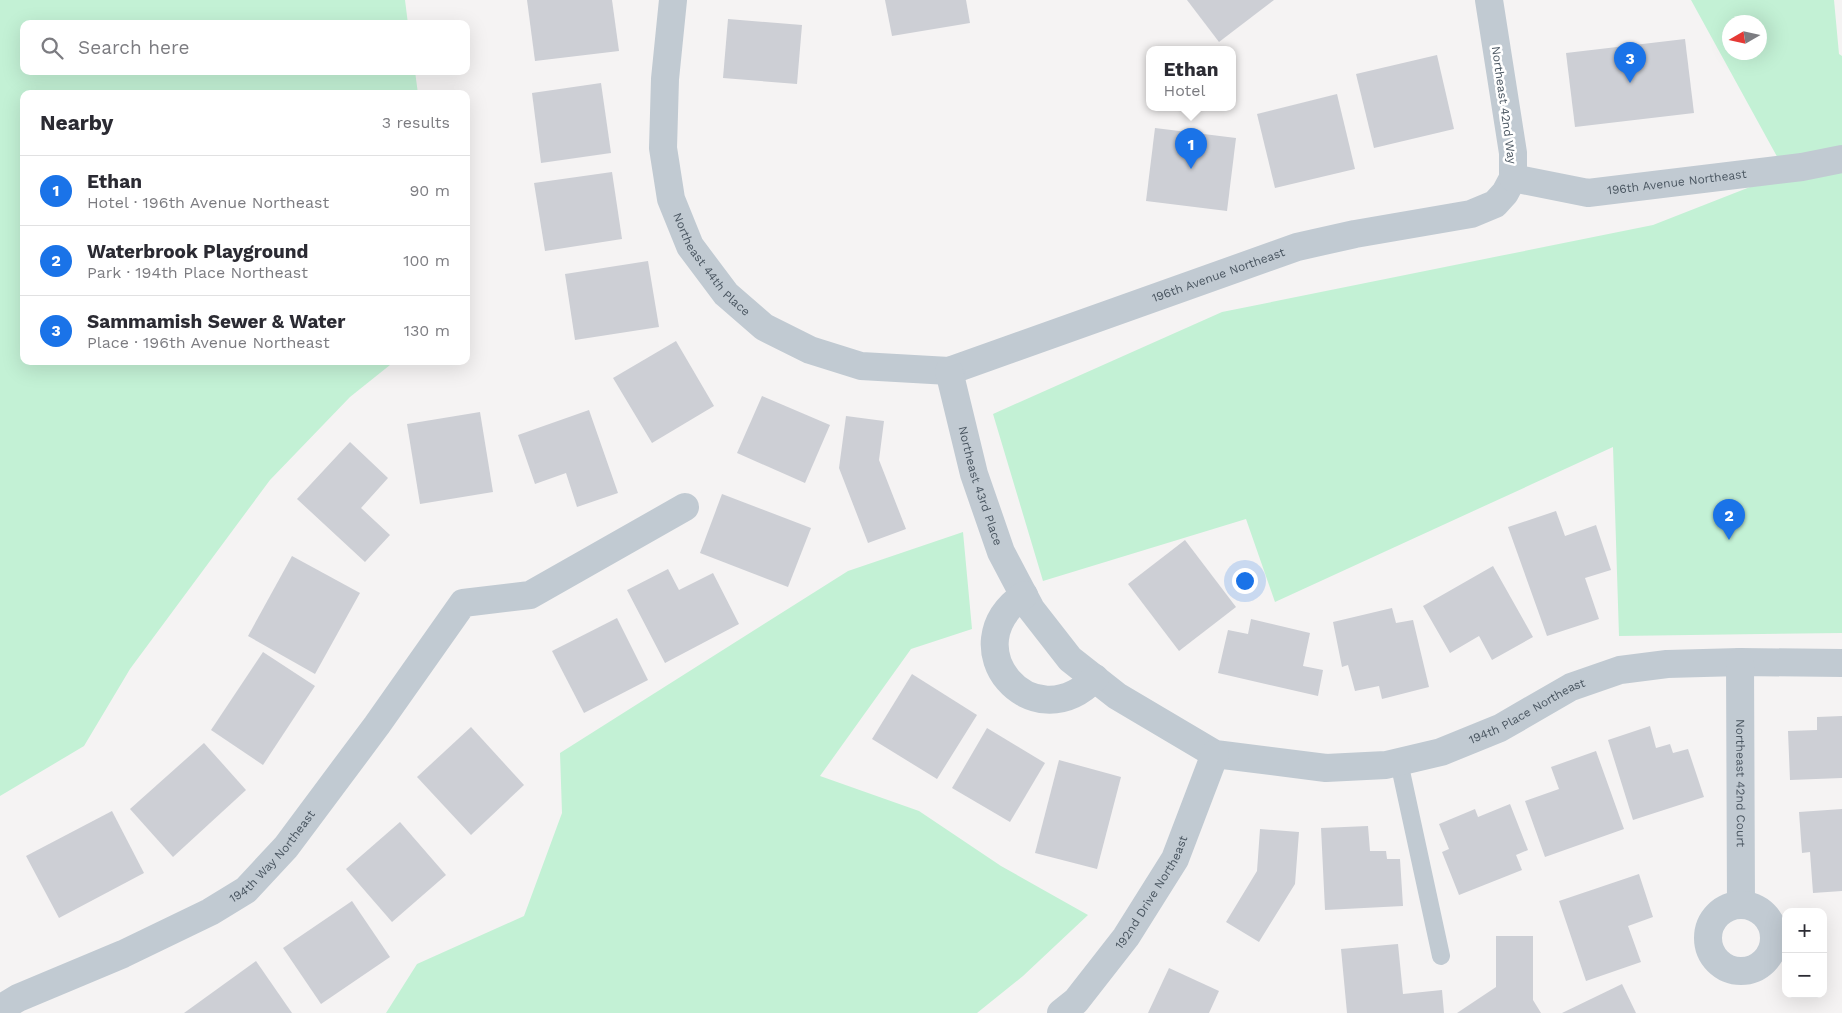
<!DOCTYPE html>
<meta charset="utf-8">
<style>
body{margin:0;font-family:"Work Sans",sans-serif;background:#f2f2f3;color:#2b2b33}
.controls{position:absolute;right:15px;bottom:15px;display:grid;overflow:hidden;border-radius:10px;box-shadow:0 5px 20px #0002}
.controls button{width:45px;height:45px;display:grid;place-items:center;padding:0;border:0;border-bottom:1px solid #e1e1e2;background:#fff;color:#2b2b33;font:25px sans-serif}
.compass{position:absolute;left:1722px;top:15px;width:45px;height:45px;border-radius:50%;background:#fff;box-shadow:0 5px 20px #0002;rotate:261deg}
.you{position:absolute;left:1244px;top:580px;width:18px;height:18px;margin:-12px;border:4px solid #fff;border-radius:50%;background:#1a73e8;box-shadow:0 0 0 8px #1a73e833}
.badge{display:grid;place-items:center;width:32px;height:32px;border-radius:50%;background:#1a73e8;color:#fff;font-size:16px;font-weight:700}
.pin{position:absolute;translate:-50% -41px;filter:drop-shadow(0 1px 2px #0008)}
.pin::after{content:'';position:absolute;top:26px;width:18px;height:15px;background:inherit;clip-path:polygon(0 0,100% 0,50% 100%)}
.popup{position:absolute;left:1146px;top:46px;width:90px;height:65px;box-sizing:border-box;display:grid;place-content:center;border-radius:10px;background:#fff;filter:drop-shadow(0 1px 4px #0005);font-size:16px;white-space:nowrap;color:#7c7c81}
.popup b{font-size:19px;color:#2b2b33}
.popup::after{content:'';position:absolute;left:50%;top:100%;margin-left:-10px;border:10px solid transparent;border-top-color:#fff}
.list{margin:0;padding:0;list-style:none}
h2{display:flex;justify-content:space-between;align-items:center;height:65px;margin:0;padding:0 20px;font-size:21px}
h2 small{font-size:16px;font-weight:400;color:#7c7c81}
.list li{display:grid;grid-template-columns:32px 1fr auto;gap:15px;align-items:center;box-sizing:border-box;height:70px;padding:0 20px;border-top:1px solid #e1e1e2}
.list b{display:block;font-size:19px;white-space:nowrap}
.list p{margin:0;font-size:16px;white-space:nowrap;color:#7c7c81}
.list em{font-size:16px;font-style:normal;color:#7c7c81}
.icon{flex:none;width:28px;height:28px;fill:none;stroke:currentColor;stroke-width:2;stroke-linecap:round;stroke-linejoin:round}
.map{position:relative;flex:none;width:1842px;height:1013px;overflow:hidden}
.search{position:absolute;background:#fff;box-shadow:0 5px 20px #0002;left:20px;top:20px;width:450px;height:55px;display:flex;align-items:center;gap:12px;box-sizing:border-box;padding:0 18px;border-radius:10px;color:#7c7c81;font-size:19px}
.panel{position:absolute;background:#fff;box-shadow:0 5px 20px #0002;left:20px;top:90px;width:450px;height:275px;border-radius:10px}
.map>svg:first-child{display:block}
.green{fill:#c3f1d5;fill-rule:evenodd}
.building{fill:#cdcfd5}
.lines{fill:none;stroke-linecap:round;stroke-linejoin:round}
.service{stroke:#c1cad2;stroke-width:18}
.minor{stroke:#c1cad2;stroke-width:28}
.labels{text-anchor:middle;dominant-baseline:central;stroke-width:5;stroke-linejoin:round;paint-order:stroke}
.street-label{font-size:12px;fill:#4a5661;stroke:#fff}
</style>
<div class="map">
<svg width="1842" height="1013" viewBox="0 0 1842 1013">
<rect width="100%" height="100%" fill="#f5f3f3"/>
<g class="green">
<path d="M0,0H405L408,24H24V71H415L418,94H24V361H395L350,397L270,480L130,669L84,746L0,796Z"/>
<path d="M1691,0H1834L1839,54L1842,56V633L1619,636L1613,447L1275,602L1246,519L1043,581L993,414L1222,312L1653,225L1786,173ZM1730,22H1760V52H1730Z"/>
<path d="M963,532L972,629L911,649L820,776L919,811L1001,866L1088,915L1023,976L977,1013H386L417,964L524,916L562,813L560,753L848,571Z"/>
</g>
<g class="building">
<path d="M527,0H612L619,51L535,61Z"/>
<path d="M885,0H966L970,23L892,36Z"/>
<path d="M1187,0H1274L1219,42Z"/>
<path d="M728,19L802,25L797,84L723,78Z"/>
<path d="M1685,39L1694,113L1575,127L1566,53Z"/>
<path d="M1437,55L1454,129L1374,148L1356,74Z"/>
<path d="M601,83L611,153L541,163L532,93Z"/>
<path d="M1337,94L1355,169L1275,188L1257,114Z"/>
<path d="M1155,128L1236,138L1227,211L1146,201Z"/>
<path d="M612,172L622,239L545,251L534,183Z"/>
<path d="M648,261L659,327L575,340L565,274Z"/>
<path d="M676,341L714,406L652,443L613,378Z"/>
<path d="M762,396L830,425L805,483L737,453Z"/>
<path d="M589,410L618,493L577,507L566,473L535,484L518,435Z"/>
<path d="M480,412L493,492L420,504L407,424Z"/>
<path d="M846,416L884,421L879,460L906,529L868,543L839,468Z"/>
<path d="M350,442L388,478L361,508L390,535L365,562L297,499Z"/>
<path d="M722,494L811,528L788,587L700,553Z"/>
<path d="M1556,511L1565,536L1596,525L1611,570L1585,578L1599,619L1547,636L1508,527Z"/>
<path d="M1185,540L1236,607L1179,651L1128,584Z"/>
<path d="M292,556L360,593L315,674L248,636Z"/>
<path d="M1493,566L1533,637L1492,660L1479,636L1450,653L1423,606Z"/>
<path d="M668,569L679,590L713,573L739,624L665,663L627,590Z"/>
<path d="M1392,608L1396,623L1413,620L1429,687L1382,699L1379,686L1355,691L1348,665L1342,667L1333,622Z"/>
<path d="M617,618L648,680L584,713L552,651Z"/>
<path d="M1251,619L1310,633L1303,666L1323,670L1318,696L1218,673L1228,630L1248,634Z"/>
<path d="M263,652L315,686L263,765L211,730Z"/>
<path d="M912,674L977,715L937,779L872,739Z"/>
<path d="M1842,716V778L1790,780L1788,731L1817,730V717Z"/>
<path d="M1650,726L1656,748L1670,744L1673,753L1688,749L1704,797L1633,820L1608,740Z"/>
<path d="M471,727L524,785L471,835L417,777Z"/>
<path d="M987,728L1045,763L1010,822L952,788Z"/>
<path d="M204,743L246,790L173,857L130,809Z"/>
<path d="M1596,751L1624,829L1545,857L1525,801L1559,789L1551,767Z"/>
<path d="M1059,760L1121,777L1097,869L1035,853Z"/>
<path d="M1510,804L1528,850L1516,855L1522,870L1459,895L1442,852L1449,849L1439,824L1475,809L1478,817Z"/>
<path d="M1842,809V891L1813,893L1810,852L1802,853L1799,812Z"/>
<path d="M112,811L144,873L59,918L26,856Z"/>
<path d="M400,822L446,875L392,922L346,869Z"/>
<path d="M1368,826L1370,851H1386L1387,859H1400L1403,906L1325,910L1321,828Z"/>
<path d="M1260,829L1299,832L1295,884L1259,942L1226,922L1257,871Z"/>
<path d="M1639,874L1653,917L1628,926L1641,962L1586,981L1559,901Z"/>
<path d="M352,901L390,957L321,1004L283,948Z"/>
<path d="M1496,936H1533V1000L1541,1013H1457L1496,987Z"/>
<path d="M1398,944L1403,994L1442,990L1444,1013H1347L1341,949Z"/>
<path d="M256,961L292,1013H184Z"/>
<path d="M1169,968L1219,991L1209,1013H1148Z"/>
<path d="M1622,984L1636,1013H1562Z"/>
</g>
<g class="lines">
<path class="service" d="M1399,762L1441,956"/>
<g class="minor">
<path id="s1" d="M673,0L665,79L663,148L671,199L690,246L726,294L764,327L810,350L861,366L949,371L1297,247L1355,234L1471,214L1495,204L1505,193L1513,178V153L1489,0"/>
<path id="s2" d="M1513,178L1588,193L1802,167L1842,159"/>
<path id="s3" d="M949,371L974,474L1001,552L1031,609L1070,659L1117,696L1215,754L1326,768L1386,765L1441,752L1500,728L1571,687L1620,670L1667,664L1740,662L1842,663"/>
<path d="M1024,595C950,646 1032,743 1095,678"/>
<path id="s4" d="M1740,662L1741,904"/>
<circle cx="1741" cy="938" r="33"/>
<path id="s5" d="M0,1009L18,998L123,954L210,912L246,890L286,847L377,725L463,603L530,595L685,507"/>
<path id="s6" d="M1061,1013L1076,1001L1126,937L1175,859L1215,754"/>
</g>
</g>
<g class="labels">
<g class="street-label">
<text transform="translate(1504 105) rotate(82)">Northeast 42nd Way</text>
<text stroke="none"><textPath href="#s2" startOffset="166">196th Avenue Northeast</textPath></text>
<text stroke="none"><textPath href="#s1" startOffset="278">Northeast 44th Place</textPath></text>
<text stroke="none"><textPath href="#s1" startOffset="840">196th Avenue Northeast</textPath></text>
<text stroke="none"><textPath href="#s3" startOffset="119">Northeast 43rd Place</textPath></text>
<text stroke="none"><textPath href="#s3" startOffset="814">194th Place Northeast</textPath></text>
<text stroke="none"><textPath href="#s4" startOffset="121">Northeast 42nd Court</textPath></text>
<text stroke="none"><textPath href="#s5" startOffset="316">194th Way Northeast</textPath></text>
<text stroke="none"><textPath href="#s6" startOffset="152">192nd Drive Northeast</textPath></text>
</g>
</g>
</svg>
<div class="controls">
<button>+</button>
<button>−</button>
</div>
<svg class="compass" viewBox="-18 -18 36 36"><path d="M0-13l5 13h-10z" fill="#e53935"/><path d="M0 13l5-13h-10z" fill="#7c7c81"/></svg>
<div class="you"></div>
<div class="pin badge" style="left:1191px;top:169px">1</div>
<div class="popup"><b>Ethan</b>Hotel</div>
<div class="pin badge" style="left:1729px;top:540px">2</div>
<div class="pin badge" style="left:1630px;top:83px">3</div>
<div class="search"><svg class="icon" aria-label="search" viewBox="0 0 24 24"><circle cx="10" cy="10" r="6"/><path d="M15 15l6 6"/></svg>Search here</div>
<section class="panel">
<h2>Nearby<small>3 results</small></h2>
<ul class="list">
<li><span class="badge">1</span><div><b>Ethan</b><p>Hotel · 196th Avenue Northeast</p></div><em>90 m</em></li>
<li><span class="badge">2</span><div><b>Waterbrook Playground</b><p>Park · 194th Place Northeast</p></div><em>100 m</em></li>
<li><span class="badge">3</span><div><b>Sammamish Sewer &amp; Water</b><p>Place · 196th Avenue Northeast</p></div><em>130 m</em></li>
</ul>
</section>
</div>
